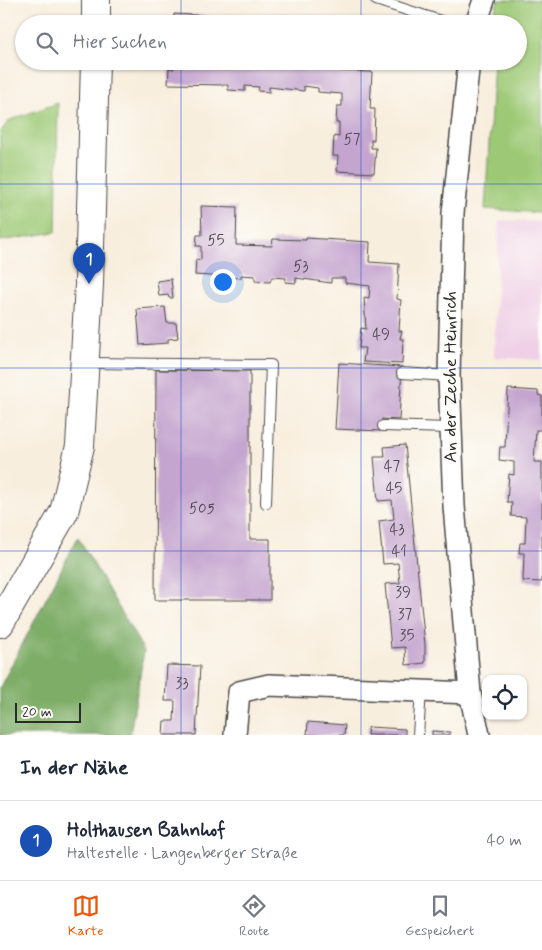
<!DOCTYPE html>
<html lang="de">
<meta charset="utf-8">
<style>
body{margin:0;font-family:Mynerve,sans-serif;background:#f2f2f3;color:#1f2937}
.controls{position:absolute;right:15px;bottom:15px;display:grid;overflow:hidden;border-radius:10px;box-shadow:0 1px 4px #0004}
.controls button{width:45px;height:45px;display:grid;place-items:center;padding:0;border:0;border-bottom:1px solid #e0e1e3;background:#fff;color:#1f2937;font:25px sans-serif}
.scale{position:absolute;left:15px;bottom:12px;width:66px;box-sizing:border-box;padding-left:5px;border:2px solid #2b2b2b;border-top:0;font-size:14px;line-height:18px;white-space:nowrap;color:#2b2b2b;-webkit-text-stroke:4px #fdfcf7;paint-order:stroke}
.you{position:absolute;left:222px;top:281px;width:18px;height:18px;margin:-12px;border:4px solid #fff;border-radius:50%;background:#1a73e8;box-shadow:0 0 0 8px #1a73e833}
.badge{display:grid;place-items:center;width:32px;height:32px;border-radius:50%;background:#ea580c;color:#fff;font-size:16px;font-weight:700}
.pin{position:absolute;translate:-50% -41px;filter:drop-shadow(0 1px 2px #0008)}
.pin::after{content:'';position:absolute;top:26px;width:18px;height:15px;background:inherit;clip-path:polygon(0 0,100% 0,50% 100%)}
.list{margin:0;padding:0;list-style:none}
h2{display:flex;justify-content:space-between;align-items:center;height:65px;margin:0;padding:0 20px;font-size:21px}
h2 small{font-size:16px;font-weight:400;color:#747a83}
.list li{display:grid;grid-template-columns:32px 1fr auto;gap:15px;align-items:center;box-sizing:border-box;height:80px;padding:0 20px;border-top:1px solid #e0e1e3}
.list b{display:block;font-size:19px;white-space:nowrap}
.list p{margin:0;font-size:16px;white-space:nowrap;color:#747a83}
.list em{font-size:16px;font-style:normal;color:#747a83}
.icon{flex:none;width:28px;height:28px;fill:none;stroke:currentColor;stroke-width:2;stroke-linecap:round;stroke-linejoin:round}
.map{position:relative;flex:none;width:542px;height:735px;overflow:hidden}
.search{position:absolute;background:#fff;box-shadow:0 1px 4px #0004;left:15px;right:15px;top:15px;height:55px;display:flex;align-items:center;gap:12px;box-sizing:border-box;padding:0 18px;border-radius:28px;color:#747a83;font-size:19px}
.sheet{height:145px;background:#fff}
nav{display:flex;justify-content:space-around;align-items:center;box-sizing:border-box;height:70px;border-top:1px solid #e0e1e3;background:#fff;font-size:14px;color:#747a83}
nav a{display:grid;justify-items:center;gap:2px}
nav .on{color:#ea580c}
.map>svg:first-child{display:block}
.built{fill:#efd0e6}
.green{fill:#9dc976;stroke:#647a50}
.forest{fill:#7ead67;stroke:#546c49}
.building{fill:#c4a5cf}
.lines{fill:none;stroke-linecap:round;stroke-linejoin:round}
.service-casing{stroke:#4a4846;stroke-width:12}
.minor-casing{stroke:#4a4846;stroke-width:24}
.secondary-casing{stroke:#4a4846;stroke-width:30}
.service{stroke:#fff;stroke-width:10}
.minor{stroke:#fff;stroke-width:21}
.secondary{stroke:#fff;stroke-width:28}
.grid{fill:none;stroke:#1d4ed8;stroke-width:1;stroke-opacity:0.55}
.labels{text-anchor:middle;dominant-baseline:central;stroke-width:4;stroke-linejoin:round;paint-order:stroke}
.number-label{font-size:15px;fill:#514a54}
.street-label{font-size:18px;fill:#2b2b2b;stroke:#fdfcf7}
</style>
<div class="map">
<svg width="542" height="735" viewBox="0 0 542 735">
<rect width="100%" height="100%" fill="#fdfcf7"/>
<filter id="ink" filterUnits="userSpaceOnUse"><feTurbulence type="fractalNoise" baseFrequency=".02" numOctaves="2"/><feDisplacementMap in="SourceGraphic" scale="10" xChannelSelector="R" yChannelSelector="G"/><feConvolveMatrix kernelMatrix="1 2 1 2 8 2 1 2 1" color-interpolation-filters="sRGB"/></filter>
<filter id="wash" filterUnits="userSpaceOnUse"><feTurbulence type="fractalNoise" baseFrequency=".0096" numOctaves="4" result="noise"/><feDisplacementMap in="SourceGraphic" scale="20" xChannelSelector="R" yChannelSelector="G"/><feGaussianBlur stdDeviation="1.12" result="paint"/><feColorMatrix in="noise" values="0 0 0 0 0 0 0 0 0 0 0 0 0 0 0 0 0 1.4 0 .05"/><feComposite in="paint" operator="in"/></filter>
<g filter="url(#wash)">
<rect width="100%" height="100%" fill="#f8eede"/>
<path class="built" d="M499,220L542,222V360L494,357Z"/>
<g class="green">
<path d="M498,0H542V213L485,209L494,61H518V24H492Z"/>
<path d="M58,103L56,232L0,241V132L10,120Z"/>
</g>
<path class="forest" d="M78,537L144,651L130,735H0V687Z"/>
<g id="blocks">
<g class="building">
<path d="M174,14L212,16L211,24H174Z"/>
<path d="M174,61H342V63H339V71L372,72L370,109H375L374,140H371V148H376L374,173L337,171L338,156H333L334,136L339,137V123H336L337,106H342V94L318,92V88L304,86V91L269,87V92L258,91L259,87L245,86V91L228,90V85L168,84L169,68L174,69Z"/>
<path d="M201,206L237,207L236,245L272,246L273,239L306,240V238L370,242L369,262L399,264L397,299L401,300L399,331H402L400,339H403L402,364L363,362L365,348H359L361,328L366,329L364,297L369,298L370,286L345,283V278H331V283L296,278V283L285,282L286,278L272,277L270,282L255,281V276L241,275V278L195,275L196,259L201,260V246H196L197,235H202Z"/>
<path d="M171,279L173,298H169L168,295L159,296L157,281Z"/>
<path d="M165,307L167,323H176L178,338L168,339V343L140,345L137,309Z"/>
<path d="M339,363L402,367L399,420L382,419L381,431L335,429Z"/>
<path d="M156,370L250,371V539H270V600H155Z"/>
<path d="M508,389L538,391V395L542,396V430H536L534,462H542V582L523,581L524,553H519L520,543H525L526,517L511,516L512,502H507L509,474L514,475V462L499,460L500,447H505Z"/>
<path d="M405,445L425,645V663L406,665L405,647L391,648L385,584L400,583L398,563L383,564L379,521L394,519L392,500L378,501L374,457H385L384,447Z"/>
<path d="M167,665L200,666L196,735H163L164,721H174L175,701H165Z"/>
<path d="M308,722L345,725L344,735H307Z"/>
<path d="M368,727L405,729V735H367Z"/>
<path d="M432,731L450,732V735H432Z"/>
</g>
</g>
</g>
<g filter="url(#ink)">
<use href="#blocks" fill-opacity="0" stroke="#4a4846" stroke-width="1"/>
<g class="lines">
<defs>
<g id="service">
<path d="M376,0L450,24"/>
<path d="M86,363L271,365L266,503"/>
<path d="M402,373L449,376"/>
<path d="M383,426L449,428"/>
<path d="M418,735L421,691"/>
</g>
<g id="minor">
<path d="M476,24L484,0"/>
<path d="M469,61L453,213L449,376L454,506L470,693L479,735"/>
<path d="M235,735L239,692L269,685L470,693"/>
</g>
<g id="secondary">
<path d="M96,24V0"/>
<path d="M0,623L64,512L80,446L89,284L95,61"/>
</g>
</defs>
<use href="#service" class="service-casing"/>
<use href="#minor" class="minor-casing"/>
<use href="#secondary" class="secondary-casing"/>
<use href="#service" class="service"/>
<use href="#minor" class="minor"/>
<use href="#secondary" class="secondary"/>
</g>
</g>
<path class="grid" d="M181,0V24M361,0V24M181,61V735M361,61V735M0,184H542M0,368H542M0,551H542"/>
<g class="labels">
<g class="number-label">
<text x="352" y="140">57</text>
<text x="216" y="241">55</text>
<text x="301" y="267">53</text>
<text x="381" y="335">49</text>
<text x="392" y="467">47</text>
<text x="394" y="489">45</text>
<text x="202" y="509">505</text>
<text x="397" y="530">43</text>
<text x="399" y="552">41</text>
<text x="403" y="593">39</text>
<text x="405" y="615">37</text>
<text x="407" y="636">35</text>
<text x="182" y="684">33</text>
</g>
<g class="street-label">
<text transform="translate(451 377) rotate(-90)">An der Zeche Heinrich</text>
</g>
</g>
</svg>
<div class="controls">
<button><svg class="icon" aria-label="locate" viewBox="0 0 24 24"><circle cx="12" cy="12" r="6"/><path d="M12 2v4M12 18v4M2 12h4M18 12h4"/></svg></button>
</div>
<div class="scale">20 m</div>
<div class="you"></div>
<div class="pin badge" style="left:89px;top:284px;background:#1a4fb4">1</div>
<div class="search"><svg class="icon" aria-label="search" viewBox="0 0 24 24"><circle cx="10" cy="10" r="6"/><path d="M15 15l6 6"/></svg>Hier suchen</div>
</div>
<section class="sheet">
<h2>In der Nähe<small></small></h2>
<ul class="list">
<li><span class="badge" style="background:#1a4fb4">1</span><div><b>Holthausen Bahnhof</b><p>Haltestelle · Langenberger Straße</p></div><em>40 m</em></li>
</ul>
</section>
<nav>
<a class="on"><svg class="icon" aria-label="map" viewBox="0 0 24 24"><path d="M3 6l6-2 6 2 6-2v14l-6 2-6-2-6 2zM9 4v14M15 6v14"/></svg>Karte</a>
<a><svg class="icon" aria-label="directions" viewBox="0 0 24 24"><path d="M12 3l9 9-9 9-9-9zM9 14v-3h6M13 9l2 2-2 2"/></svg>Route</a>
<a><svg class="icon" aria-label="saved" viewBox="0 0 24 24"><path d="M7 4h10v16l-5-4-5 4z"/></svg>Gespeichert</a>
</nav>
